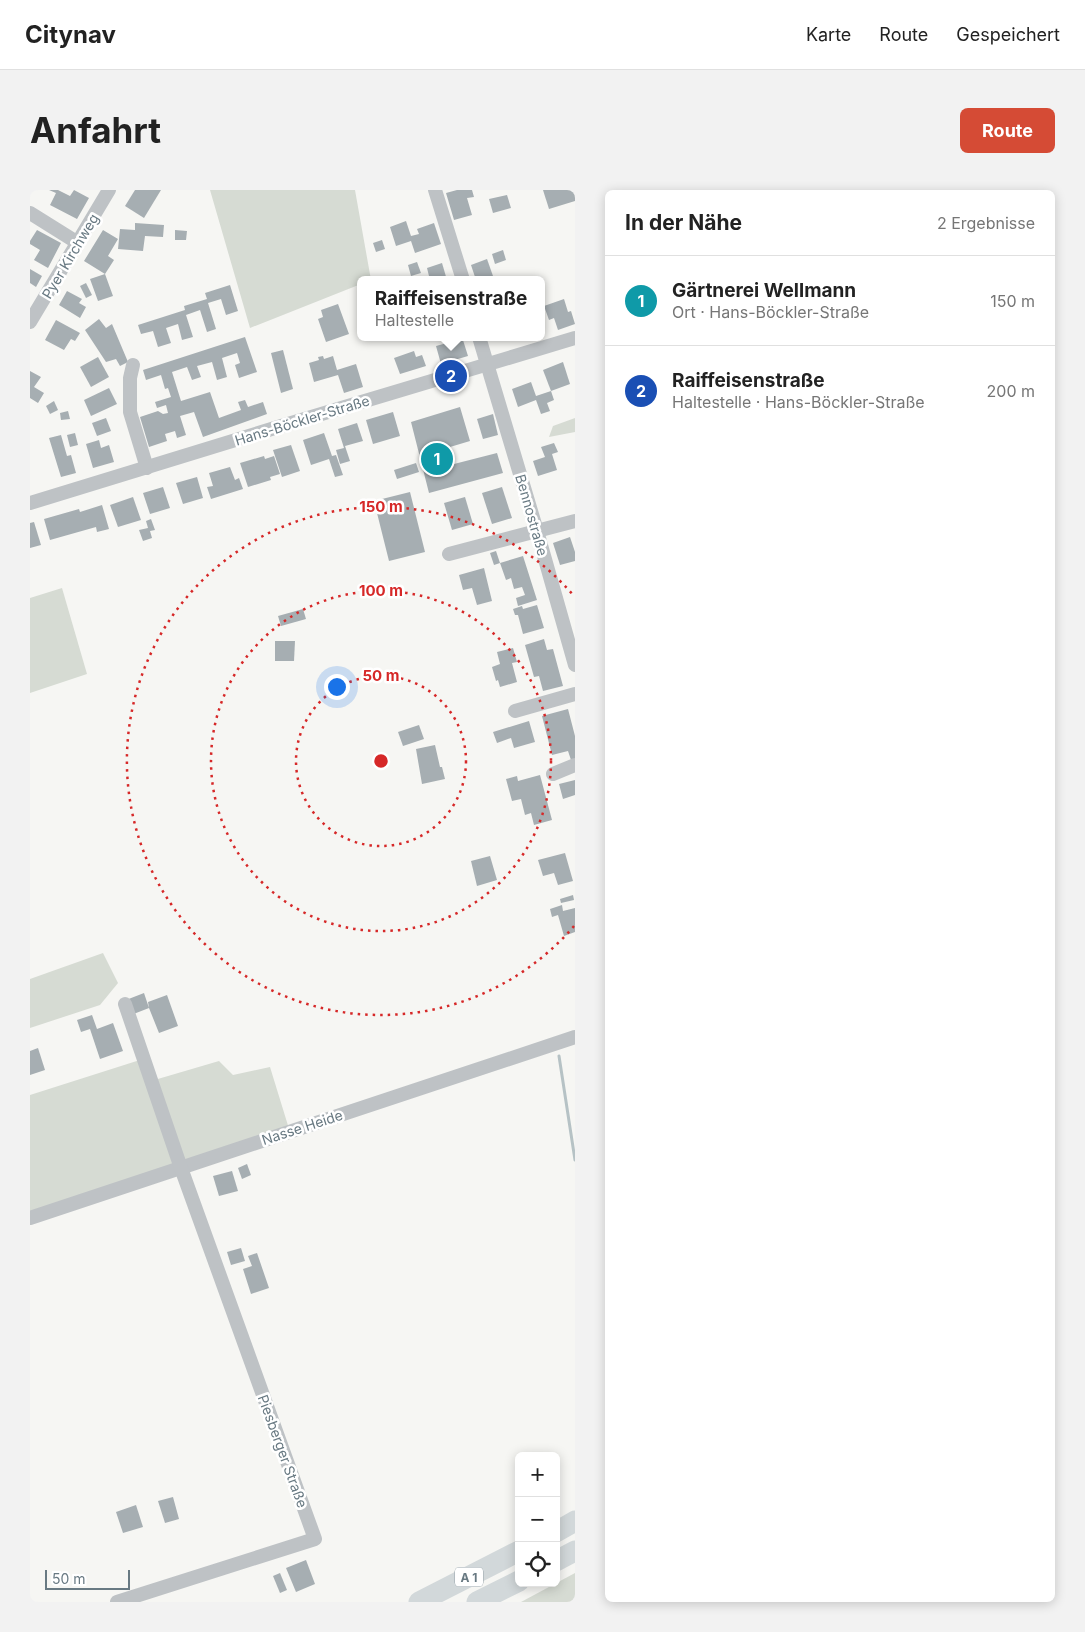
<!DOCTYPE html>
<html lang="de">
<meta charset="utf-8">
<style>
body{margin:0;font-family:Inter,sans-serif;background:#f2f2f2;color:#222}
.controls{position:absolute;right:15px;bottom:15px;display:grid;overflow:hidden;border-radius:8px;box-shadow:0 2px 12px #0003}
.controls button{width:45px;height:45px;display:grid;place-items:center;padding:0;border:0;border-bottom:1px solid #e0e0e0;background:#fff;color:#222;font:25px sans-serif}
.scale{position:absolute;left:15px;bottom:12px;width:85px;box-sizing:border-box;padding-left:5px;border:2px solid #687982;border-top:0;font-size:14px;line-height:18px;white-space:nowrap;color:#687982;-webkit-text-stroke:4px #fff;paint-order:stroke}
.you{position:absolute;left:306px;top:496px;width:18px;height:18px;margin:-12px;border:4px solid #fff;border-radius:50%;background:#1a73e8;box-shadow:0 0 0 8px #1a73e833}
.badge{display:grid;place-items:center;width:32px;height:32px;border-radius:50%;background:#d54b35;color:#fff;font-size:16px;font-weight:700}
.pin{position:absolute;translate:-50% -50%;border:2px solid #fff;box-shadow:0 1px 5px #0006}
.popup{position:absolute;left:327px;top:86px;width:188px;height:65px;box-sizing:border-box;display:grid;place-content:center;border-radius:8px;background:#fff;filter:drop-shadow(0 1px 4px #0005);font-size:16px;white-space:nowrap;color:#767676}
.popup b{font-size:19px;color:#222}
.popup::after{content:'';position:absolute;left:50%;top:100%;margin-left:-10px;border:10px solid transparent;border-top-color:#fff}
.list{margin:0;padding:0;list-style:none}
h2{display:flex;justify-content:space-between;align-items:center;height:65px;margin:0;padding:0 20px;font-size:21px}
h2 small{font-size:16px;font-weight:400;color:#767676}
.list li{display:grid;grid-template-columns:32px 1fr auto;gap:15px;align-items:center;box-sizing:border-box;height:90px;padding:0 20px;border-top:1px solid #e0e0e0}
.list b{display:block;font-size:19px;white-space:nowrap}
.list p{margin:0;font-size:16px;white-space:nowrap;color:#767676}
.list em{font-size:16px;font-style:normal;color:#767676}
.icon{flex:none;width:28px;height:28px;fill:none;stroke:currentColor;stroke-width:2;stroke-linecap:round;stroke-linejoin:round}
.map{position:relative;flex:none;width:545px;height:1412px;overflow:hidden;border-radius:8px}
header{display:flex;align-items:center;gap:30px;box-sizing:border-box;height:70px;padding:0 25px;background:#fff;border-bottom:1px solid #e0e0e0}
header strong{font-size:24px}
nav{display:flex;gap:28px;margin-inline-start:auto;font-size:18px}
.intro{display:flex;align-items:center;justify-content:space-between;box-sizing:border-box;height:120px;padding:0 30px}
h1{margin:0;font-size:35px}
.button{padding:12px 22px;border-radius:8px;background:#d54b35;color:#fff;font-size:18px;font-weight:700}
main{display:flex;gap:30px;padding:0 30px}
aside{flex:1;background:#fff;border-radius:8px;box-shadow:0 2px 12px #0003}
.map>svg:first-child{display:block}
.green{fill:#d6dbd3}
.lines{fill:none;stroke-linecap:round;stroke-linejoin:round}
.stream{stroke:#b6c2c5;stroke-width:3}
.building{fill:#a6aeb2}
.minor{stroke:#bec2c5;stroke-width:14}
.highway{stroke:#d2d8da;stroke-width:21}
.ring{fill:none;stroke:#d62828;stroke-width:2.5;stroke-dasharray:2.5 5}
.labels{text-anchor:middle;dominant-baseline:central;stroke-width:5;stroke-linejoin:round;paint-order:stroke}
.shield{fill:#fff;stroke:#95a1a8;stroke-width:1}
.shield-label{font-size:12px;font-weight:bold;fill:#687982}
.street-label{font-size:14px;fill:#687982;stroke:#fff}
.centre{fill:#d62828;stroke:#fff;stroke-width:2.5}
.ring-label{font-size:15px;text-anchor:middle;font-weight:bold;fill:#d62828;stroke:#fff;stroke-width:5;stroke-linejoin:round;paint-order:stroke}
</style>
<header>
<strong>Citynav</strong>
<nav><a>Karte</a><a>Route</a><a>Gespeichert</a></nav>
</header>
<div class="intro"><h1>Anfahrt</h1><a class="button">Route</a></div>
<main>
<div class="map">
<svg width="545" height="1412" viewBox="0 0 545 1412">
<rect width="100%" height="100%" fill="#f6f6f3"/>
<g class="green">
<path d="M180,0H325L341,90H331V94L220,138Z"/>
<path d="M545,228V242L519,247L523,236Z"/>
<path d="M32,398L57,484L0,503V408Z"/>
<path d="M73,763L88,793L70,815L0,838V789Z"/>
<path d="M113,869L121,891L189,871L203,885L240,877L260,942L0,1028V905Z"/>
<path d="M545,1383V1412H491Z"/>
</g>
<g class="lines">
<path class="stream" d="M529,866L545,970"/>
</g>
<g class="building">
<path d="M19,0H28L40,6L44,0L59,8L47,29L20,15L26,3Z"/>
<path d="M105,0H131L114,28L95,16Z"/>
<path d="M427,0H442L444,7L437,8L442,25L424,30L416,3Z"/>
<path d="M513,0H545V11L519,19Z"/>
<path d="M477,5L481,18L463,23L459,9Z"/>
<path d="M376,31L381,46L389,44L387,39L404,33L411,54L385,63L381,51L366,56L360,37Z"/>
<path d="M105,33L134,35L133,47L115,46L113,61L88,59L90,39L105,40Z"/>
<path d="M7,40L31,53L18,78L4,70L10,60L0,54V51Z"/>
<path d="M73,40L88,49L78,66L84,70L75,84L83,106L68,111L60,89L75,84L54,71Z"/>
<path d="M145,40L157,41L156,50H145Z"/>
<path d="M352,50L355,59L346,62L343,53Z"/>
<path d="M473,60L476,70L465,74L462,64Z"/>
<path d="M457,69L463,86L454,90H446L441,75Z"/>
<path d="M387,72L391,83L381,86L378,75Z"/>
<path d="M412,73L417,90H400L397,78Z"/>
<path d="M0,79L12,86L6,97L0,93Z"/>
<path d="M56,93L62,105L56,108L50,96Z"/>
<path d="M200,95L208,121L196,125L191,109L178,113L186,139L177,142L170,120L156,125L163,147L152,150L148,134L136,138L141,153L128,157L123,141L111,144L108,135L155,120L154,116L177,109L175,103Z"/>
<path d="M37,101L52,109L49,113L56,117L50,128L29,115Z"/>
<path d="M534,109L538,122L541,121L545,134L528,140L524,128L519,130L514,116Z"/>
<path d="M308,114L319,144L296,152L288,129L293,127L291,120Z"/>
<path d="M69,129L76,138L82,134L98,172L90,176L86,169L76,172L55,140Z"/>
<path d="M26,130L50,143L45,151L41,149L34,160L15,150Z"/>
<path d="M215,147L227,182L209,188L205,175L210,173L207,163L192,168L197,187L187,190L182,172L167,176L171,187L162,190L157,177L142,182L151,211L180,202L189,228L211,220L208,212L215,210L218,217L233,212L237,224L173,247L164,222L150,226L156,245L147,248L145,241L135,244L137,251L119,257L110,227L128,221L133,224L138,223L136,215L127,218L125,212L141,207L138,198L135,199L131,185L116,190L113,180Z"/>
<path d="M423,147H432L438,166L411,174L406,156L417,153L416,149Z"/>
<path d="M253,160L263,199L251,203L241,163Z"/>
<path d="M384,161L386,167L392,165L396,176L370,184L364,168Z"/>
<path d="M293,166L294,169L303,166L307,180L326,174L333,197L314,203L308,185L284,192L279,173L289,170L288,167Z"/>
<path d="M68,167L79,187L61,197L50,177Z"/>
<path d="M533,172L540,194L521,201L513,180Z"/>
<path d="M0,181L11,187L4,197L14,203L8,213L0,208Z"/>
<path d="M501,192L506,206L521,201L524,210L517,213L520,221L511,224L506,210L488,217L482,199Z"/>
<path d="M79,198L87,214L61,226L54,210Z"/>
<path d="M24,211L28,220L20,224L16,216Z"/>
<path d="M430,217L440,251L420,257L424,274L467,263L473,283L399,303L381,232Z"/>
<path d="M38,221L40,229L31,230L30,223Z"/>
<path d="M363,222L370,246L343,254L336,230Z"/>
<path d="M463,224L468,245L453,249L447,229Z"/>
<path d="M76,228L81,241L67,246L62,233Z"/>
<path d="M327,233L333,251L315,256L320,271L310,274L306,260L314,258L308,239Z"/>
<path d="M45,243L48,255L40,257L37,245Z"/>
<path d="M294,243L302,266L306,265L313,285L305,287L299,269L281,275L273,250Z"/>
<path d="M31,245L37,266L41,265L46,283L31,287L19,248Z"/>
<path d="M69,250L71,258L79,255L84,272L63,278L56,254Z"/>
<path d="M524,253L528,262L522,264L527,280L508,286L503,271L515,267L511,257Z"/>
<path d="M261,255L270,281L252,287L243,260Z"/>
<path d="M234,266L235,269L244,266L250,284L240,287L241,290L218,297L210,273Z"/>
<path d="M386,273L389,282L367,289L364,280Z"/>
<path d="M200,277L205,290L209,288L213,299L181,309L177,297L183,296L179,283Z"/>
<path d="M167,287L173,308L153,314L146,293Z"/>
<path d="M133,297L140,318L120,324L113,303Z"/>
<path d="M472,297L482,328L462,334L452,303Z"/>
<path d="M380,302L395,362L359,371L344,311Z"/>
<path d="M103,307L111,330L88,337L80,315Z"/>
<path d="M435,307L443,334L422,340L414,313Z"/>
<path d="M72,315L79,339L67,342L66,337L20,350L14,329L49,319L50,322Z"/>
<path d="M121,329L125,340L120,341L122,348L113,351L109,340L118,338L116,331Z"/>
<path d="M4,332L11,355L0,358V333Z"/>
<path d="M540,347L545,362V371L530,375L523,353Z"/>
<path d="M466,361L470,373L493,366L507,410L488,416L486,408L495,405L492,397L484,399L481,388L476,390L470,373L464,375L460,363Z"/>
<path d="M454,378L462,411L447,415L442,398L433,400L429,385Z"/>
<path d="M507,415L514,438L493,444L488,425H485L483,419L492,416L493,419Z"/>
<path d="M273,419L276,429L251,436L248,426Z"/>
<path d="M514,449L517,460L523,459L533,496L513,501L509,486L504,487L495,455Z"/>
<path d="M245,451H265L264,471H245Z"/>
<path d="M483,458L487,472L482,473L487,492L470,497L468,490L466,491L462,477L470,474L467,462Z"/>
<path d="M538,519L545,546V569L541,570L538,561L522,565L512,526Z"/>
<path d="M499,531L505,552L484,558L481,548L467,553L463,542Z"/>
<path d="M389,535L394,549L373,556L368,542Z"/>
<path d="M405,555L410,577H412L415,589L392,594L386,559Z"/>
<path d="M510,585L522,630L504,635L501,623L495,625L491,609L482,611L476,589L487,586L488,591Z"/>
<path d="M545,590V605L533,609L529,594Z"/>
<path d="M535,663L543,691L528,695L524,683L513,686L508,670Z"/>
<path d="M460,666L467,690L447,696L441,671Z"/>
<path d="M543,705L544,710L531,713L530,709Z"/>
<path d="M532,715L533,721L545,718V742L534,746L528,725L522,727L520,719Z"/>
<path d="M114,803L119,818L118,812L137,805L148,836L129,843L119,818L101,825L96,810Z"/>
<path d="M62,825L67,839L83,833L93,861L70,869L60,839L51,842L47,830Z"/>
<path d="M8,858L15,880L0,885V861Z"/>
<path d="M217,974L221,985L212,989L208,978Z"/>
<path d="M202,981L208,1001L189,1006L183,986Z"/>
<path d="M211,1058L215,1071L201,1075L197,1062Z"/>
<path d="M227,1063L239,1098L221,1104L213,1079L222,1076L218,1066Z"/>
<path d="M143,1307L149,1329L135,1333L128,1311Z"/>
<path d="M106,1315L113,1337L93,1343L86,1322Z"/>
<path d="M276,1370L285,1394L266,1402L256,1378Z"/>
<path d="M250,1383L257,1400L250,1403L243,1386Z"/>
</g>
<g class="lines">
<g class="minor">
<path d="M405,0L433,90"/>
<path d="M0,23L48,53"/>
<path d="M0,132L79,0"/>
<path d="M449,147L507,341L545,475"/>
<path d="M103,175L100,188V222L117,278"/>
<path d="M0,313L248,237L545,148"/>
<path d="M419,364L545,331"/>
<path d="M485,521L545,504"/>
<path d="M523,584L545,575"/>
<path d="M0,1028L545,847"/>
<path d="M87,1412L285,1349L151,978L95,814"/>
</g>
<g class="highway">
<path d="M526,1342L545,1331"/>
<path d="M526,1371L545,1361"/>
<path d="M389,1412L489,1361"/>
<path d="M447,1412L489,1391"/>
</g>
</g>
<g class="ring">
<circle cx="351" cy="571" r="85"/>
<circle cx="351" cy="571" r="170"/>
<path d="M544 736A254 254 0 1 1 544 406"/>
</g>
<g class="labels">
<rect class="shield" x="425" y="1377.5" width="28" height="19" rx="4"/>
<g class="shield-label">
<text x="439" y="1387">A 1</text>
</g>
<g class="street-label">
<text transform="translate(40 66) rotate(-59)">Pyer Kirchweg</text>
<text transform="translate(272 230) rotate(-17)">Hans-Böckler-Straße</text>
<text transform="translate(502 325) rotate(74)">Bennostraße</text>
<text transform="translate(272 937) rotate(-18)">Nasse Heide</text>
<text transform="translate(253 1261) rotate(70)">Piesberger Straße</text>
</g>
</g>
<circle cx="351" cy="571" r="8" class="centre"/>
<g class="ring-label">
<text x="351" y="322">150 m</text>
<text x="351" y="406">100 m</text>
<text x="351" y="491">50 m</text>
</g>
</svg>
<div class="controls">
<button>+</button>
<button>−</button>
<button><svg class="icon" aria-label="locate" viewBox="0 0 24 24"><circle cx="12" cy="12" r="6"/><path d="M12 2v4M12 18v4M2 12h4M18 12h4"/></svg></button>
</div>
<div class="scale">50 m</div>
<div class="you"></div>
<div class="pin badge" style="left:407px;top:269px;background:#0f9aa8">1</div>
<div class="pin badge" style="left:421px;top:186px;background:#1a4fb4">2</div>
<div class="popup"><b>Raiffeisenstraße</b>Haltestelle</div>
</div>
<aside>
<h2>In der Nähe<small>2 Ergebnisse</small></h2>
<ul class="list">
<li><span class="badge" style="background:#0f9aa8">1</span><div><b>Gärtnerei Wellmann</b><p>Ort · Hans-Böckler-Straße</p></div><em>150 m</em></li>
<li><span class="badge" style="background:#1a4fb4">2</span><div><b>Raiffeisenstraße</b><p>Haltestelle · Hans-Böckler-Straße</p></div><em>200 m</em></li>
</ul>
</aside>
</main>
